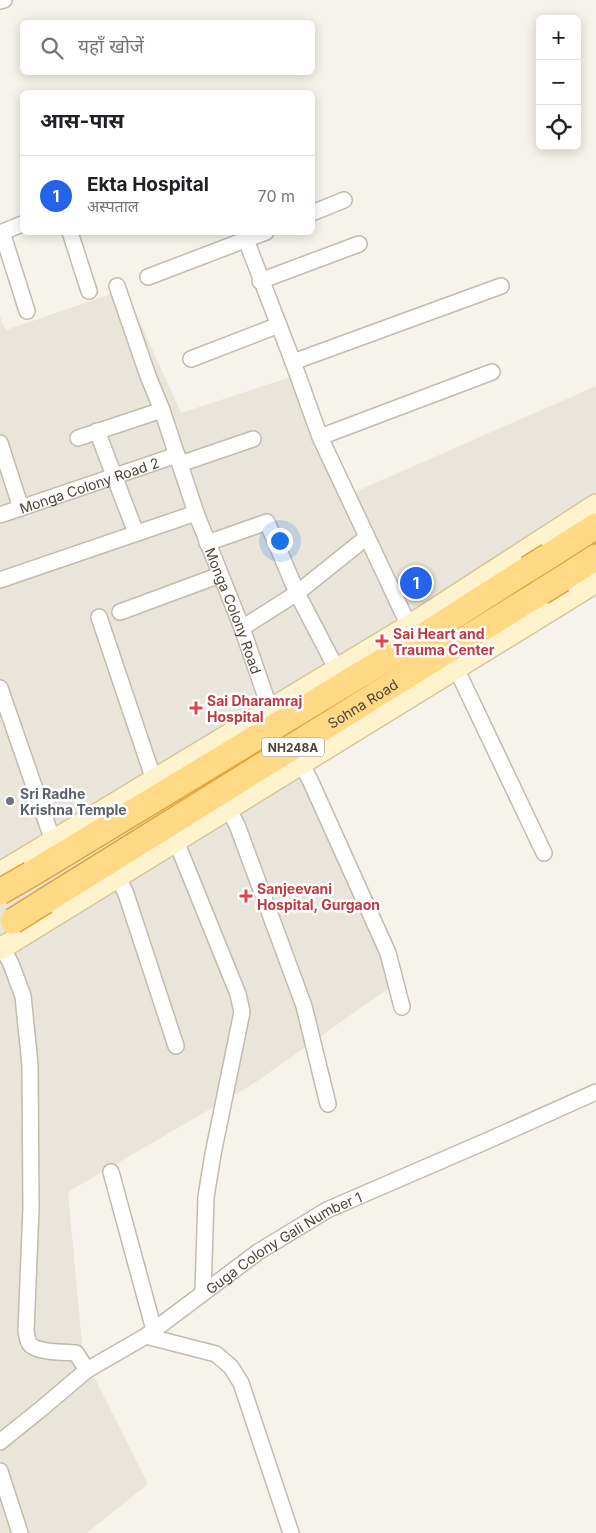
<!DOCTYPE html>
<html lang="hi">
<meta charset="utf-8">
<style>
body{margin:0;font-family:Inter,"Noto Sans Devanagari",sans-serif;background:#f2f2f2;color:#202124}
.controls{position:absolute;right:15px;top:15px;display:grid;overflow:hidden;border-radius:8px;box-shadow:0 2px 12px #0003}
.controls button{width:45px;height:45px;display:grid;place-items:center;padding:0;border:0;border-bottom:1px solid #e0e0e0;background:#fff;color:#202124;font:25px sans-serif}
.you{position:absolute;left:279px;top:540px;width:18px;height:18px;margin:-12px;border:4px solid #fff;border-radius:50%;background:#1a73e8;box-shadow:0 0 0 8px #1a73e833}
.badge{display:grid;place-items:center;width:32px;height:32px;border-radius:50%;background:#2563eb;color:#fff;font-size:16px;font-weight:700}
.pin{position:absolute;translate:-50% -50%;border:2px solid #fff;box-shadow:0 1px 5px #0006}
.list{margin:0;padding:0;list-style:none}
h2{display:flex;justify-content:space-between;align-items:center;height:65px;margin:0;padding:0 20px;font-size:21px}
h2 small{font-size:16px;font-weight:400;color:#757577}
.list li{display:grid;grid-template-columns:32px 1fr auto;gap:15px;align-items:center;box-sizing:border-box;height:80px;padding:0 20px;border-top:1px solid #e0e0e0}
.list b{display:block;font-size:19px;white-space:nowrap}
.list p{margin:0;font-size:16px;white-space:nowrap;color:#757577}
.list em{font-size:16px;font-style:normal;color:#757577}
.icon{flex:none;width:28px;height:28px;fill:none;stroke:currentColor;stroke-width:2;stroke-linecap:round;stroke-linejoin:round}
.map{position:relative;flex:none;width:596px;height:1533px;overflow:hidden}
.search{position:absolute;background:#fff;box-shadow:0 2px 12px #0003;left:20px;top:20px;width:295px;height:55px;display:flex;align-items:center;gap:12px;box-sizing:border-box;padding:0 18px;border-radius:8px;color:#757577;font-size:19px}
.panel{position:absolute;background:#fff;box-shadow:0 2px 12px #0003;left:20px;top:90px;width:295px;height:145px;border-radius:8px}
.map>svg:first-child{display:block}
.residential{fill:#eae5da}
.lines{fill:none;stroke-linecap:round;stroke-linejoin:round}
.minor-casing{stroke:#c2bbae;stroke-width:18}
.secondary-casing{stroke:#d6c79b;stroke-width:24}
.trunk-casing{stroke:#e0a43c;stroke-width:28}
.minor{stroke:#fff;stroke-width:15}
.secondary{stroke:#fff3cd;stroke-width:21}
.trunk{stroke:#ffd985;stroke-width:25}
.trunk-bridge-casing{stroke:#e0a43c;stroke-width:28;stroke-linecap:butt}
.trunk-bridge{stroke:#ffd985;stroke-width:25}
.health-dot{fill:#e0444e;stroke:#fff;stroke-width:2}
.worship-dot{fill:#6b7280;stroke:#fff;stroke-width:2}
.labels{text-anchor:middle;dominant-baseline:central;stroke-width:5;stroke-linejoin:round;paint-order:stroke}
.shield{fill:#fff;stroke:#817c74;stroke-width:1}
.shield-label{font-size:12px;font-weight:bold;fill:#4b4439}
.street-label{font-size:14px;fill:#4b4439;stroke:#fff}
.health-label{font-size:14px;font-weight:bold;fill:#be3a42;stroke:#fff;text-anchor:start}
.worship-label{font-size:14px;font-weight:bold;fill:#5b616d;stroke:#fff;text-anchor:start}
</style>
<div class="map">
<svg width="596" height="1533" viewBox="0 0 596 1533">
<rect width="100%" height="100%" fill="#f6f3ec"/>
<path class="residential" d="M125,289L181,413L300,374L348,495L596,386V573L307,757L399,981L253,1084L68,1192L83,1355L148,1484L87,1533H0V317L6,330Z"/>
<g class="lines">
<defs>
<g id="minor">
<path d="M0,1L4,0"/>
<path d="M312,213L344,200"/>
<path d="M2,232L27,311"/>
<path d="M70,232L89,291"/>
<path d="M243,232L293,362L320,437L409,626"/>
<path d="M0,233L22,224"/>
<path d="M148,277L266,232"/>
<path d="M260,281L359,244"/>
<path id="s1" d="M117,286L148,376L162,410L196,513L242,628L270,709"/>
<path d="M191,359L279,325"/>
<path d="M293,362L501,286"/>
<path d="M97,431L136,533"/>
<path d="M320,437L492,372"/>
<path d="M78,438L162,410"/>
<path d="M0,443L21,508"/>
<path d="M180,464L253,439"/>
<path id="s2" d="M0,515L177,455"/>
<path d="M207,543L267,522L297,593L337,670"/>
<path d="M0,580L196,513"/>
<path d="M120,612L220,575"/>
<path d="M99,617L154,780"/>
<path d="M242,628L297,593L367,537"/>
<path d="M456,668L544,853"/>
<path d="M0,688L53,841"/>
<path d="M301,763L310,780L388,953L402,1007"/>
<path d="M228,808L237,825L304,1006L328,1104"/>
<path d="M176,841L238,994L242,1012L213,1154L206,1197L203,1293"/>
<path d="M118,876L126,894L176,1046"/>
<path d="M3,948L11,964L23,996L30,1065L31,1208L26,1331C27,1335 27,1339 29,1343C35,1353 65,1352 76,1353L87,1370"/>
<path d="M111,1172L154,1330"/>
<path d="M146,1336L216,1354L231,1367L241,1383L291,1533"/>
<path id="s3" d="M0,1442L41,1409L87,1370L146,1336L258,1252L327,1210L489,1140L596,1092"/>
<path d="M0,1471L20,1533"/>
</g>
<g id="secondary">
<path d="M0,873L409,626L596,505"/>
<path d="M0,949L596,582"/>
</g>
<g id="trunk">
<path d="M549,556L596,526"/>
<path d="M562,579L596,557"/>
<path d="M31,874L406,647L528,569"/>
<path id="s4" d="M45,901L541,592"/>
</g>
</defs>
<use href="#minor" class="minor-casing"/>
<use href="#secondary" class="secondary-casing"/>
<use href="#trunk" class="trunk-casing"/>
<use href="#minor" class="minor"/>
<use href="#secondary" class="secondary"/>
<use href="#trunk" class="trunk"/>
<defs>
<g id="trunk-bridge">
<path d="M528,569L549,556"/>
<path d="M541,592L562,579"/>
<path d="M0,892L31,874"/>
<path d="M13,921L45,901"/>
</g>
</defs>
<use href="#trunk-bridge" class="trunk-bridge-casing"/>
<use href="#trunk-bridge" class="trunk-bridge"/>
</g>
<g class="health-dot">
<path d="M379.5 633.5h5v5h5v5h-5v5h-5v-5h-5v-5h5z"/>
<path d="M193.5 700.5h5v5h5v5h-5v5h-5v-5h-5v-5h5z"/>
<path d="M243.5 888.5h5v5h5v5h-5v5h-5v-5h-5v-5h5z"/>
</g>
<circle class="worship-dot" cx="10" cy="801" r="5"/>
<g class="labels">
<rect class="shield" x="262" y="737.5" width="62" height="19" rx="4"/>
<g class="shield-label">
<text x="293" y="747">NH248A</text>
</g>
<g class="street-label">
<text stroke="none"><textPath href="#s2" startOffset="94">Monga Colony Road 2</textPath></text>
<text stroke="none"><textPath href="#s1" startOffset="345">Monga Colony Road</textPath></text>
<text stroke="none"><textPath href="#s4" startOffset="374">Sohna Road</textPath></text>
<text stroke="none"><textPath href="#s3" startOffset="348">Guga Colony Gali Number 1</textPath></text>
</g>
<g class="health-label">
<text x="393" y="633">Sai Heart and<tspan x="393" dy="16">Trauma Center</tspan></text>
<text x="207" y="700">Sai Dharamraj<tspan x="207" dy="16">Hospital</tspan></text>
<text x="257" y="888">Sanjeevani<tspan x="257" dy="16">Hospital, Gurgaon</tspan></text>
</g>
<g class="worship-label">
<text x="20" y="793">Sri Radhe<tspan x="20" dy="16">Krishna Temple</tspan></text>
</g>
</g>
</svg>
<div class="controls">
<button>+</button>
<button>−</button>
<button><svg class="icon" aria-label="locate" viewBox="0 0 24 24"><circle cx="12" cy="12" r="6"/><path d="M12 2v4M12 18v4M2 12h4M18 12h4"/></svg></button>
</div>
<div class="you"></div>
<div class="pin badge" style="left:416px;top:583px">1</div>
<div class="search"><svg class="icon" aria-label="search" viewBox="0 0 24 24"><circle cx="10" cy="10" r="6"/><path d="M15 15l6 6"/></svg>यहाँ खोजें</div>
<section class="panel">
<h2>आस-पास<small></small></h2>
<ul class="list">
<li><span class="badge">1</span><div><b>Ekta Hospital</b><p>अस्पताल</p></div><em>70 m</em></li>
</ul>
</section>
</div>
